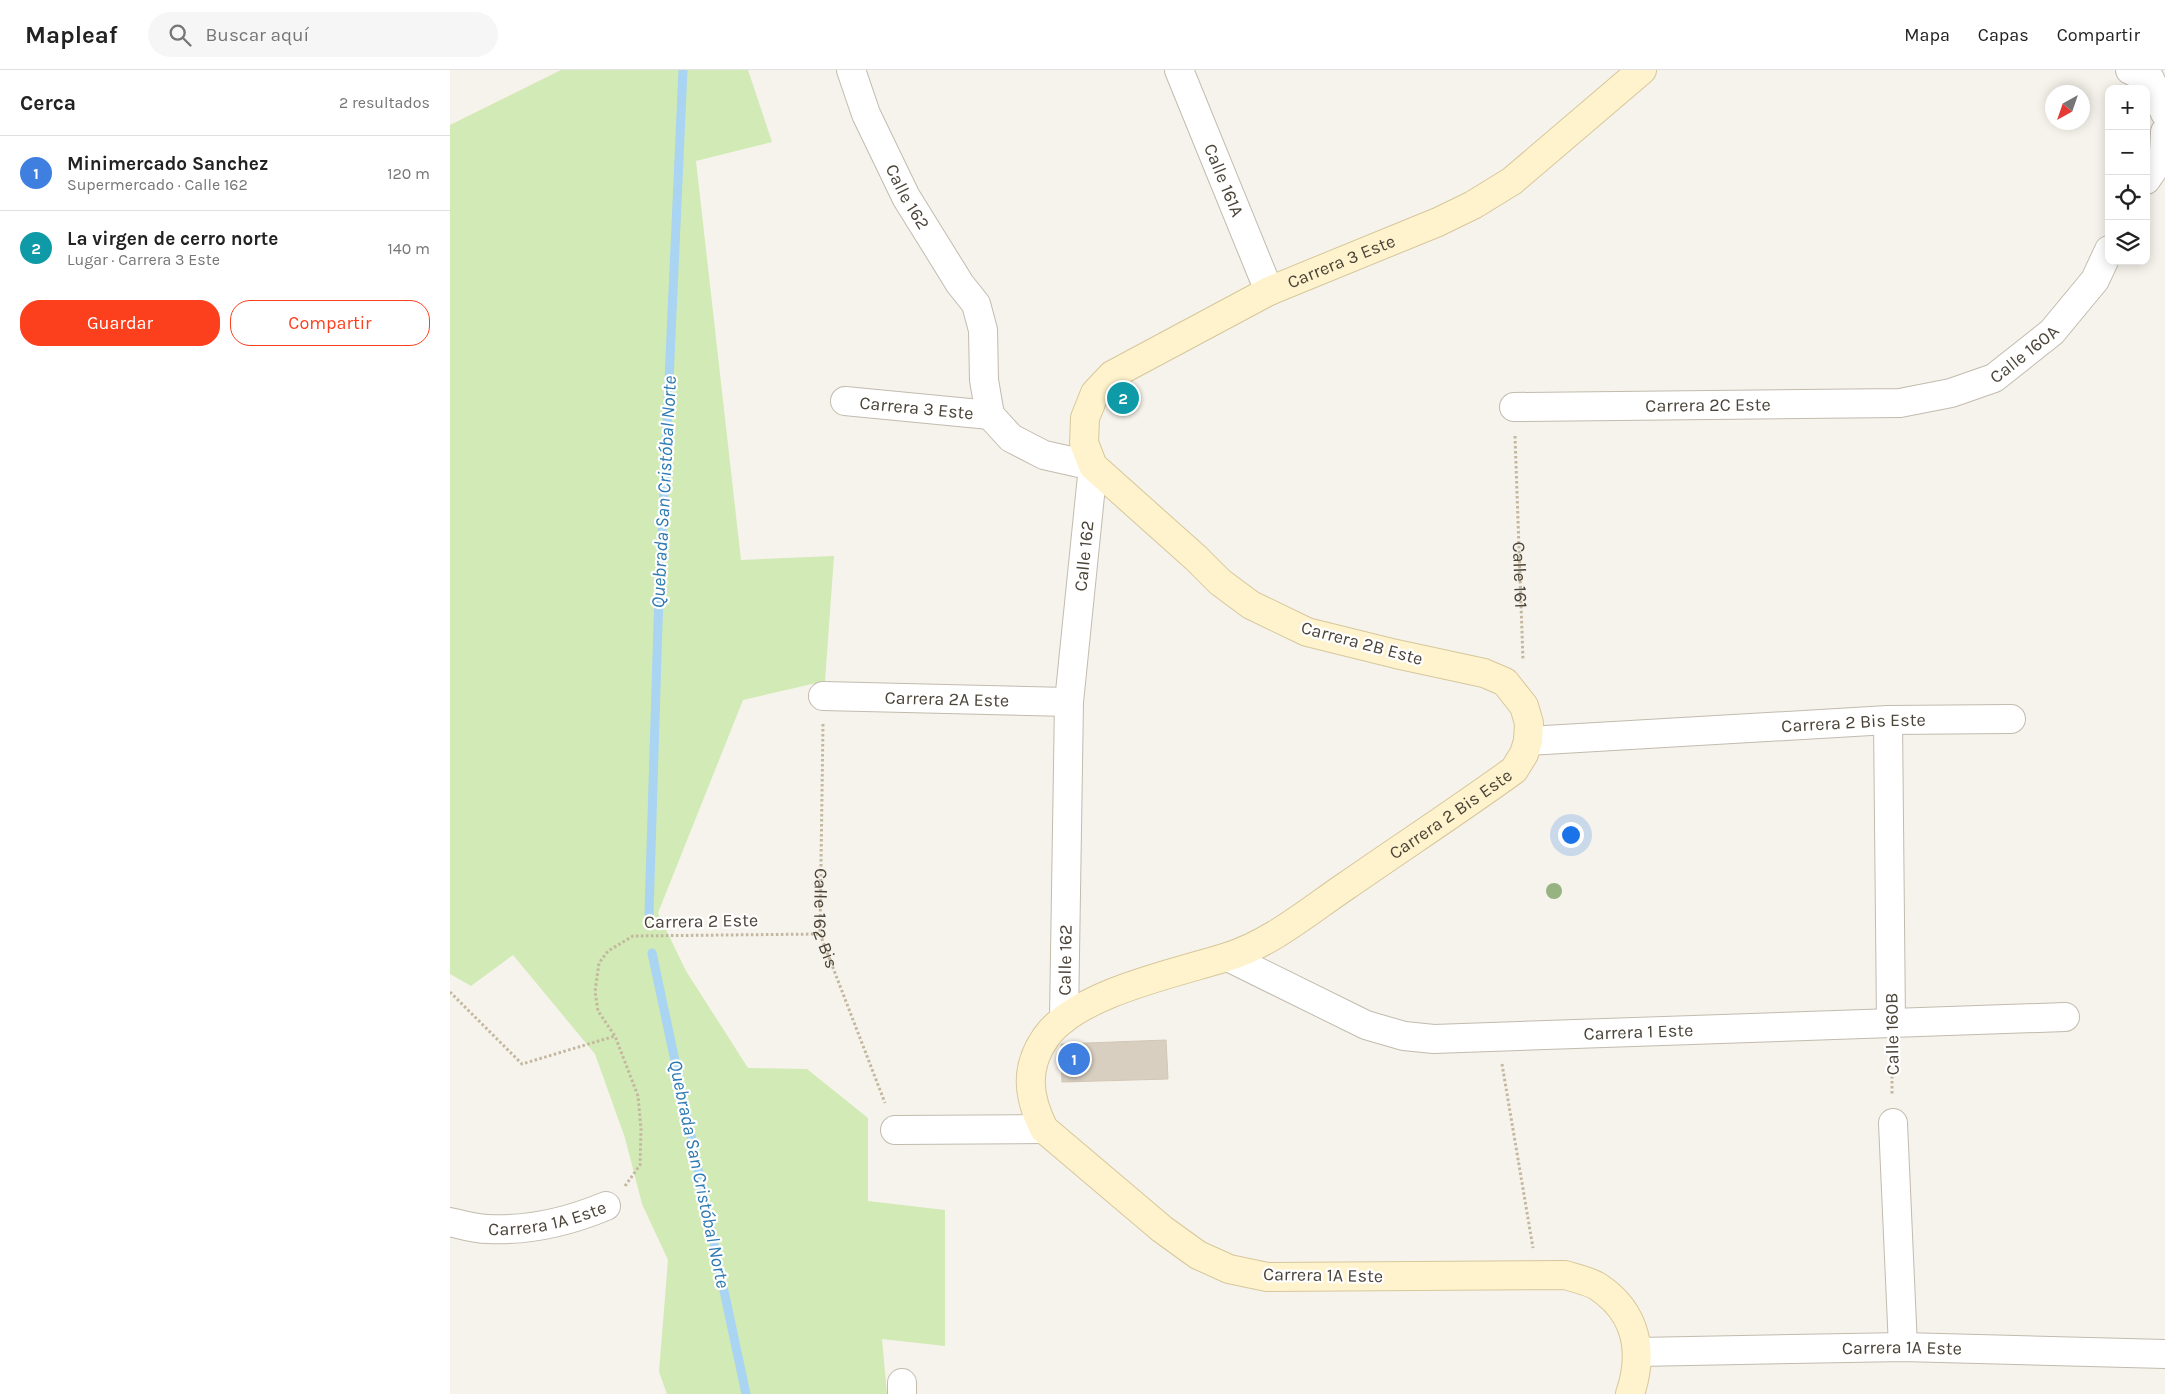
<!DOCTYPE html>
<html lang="es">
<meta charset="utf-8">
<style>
body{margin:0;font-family:Karla,sans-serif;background:#f6f6f6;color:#222}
.controls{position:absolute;right:15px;top:15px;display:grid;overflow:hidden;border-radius:10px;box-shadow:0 2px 12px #0003}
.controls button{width:45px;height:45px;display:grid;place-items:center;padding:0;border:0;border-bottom:1px solid #e0e0e0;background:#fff;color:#222;font:25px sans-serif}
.compass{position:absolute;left:1595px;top:15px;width:45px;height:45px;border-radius:50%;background:#fff;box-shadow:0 2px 12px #0003;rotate:220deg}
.you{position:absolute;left:1120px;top:764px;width:18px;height:18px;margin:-12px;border:4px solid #fff;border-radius:50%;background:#1a73e8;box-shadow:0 0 0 8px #1a73e833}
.badge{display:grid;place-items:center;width:32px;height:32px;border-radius:50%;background:#fc3f1d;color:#fff;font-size:16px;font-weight:700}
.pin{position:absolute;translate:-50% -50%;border:2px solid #fff;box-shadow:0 1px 5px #0006}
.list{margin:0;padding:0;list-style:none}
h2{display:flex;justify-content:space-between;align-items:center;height:65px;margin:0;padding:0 20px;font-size:21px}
h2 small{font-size:16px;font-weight:400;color:#767676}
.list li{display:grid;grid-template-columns:32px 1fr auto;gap:15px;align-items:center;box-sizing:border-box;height:75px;padding:0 20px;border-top:1px solid #e0e0e0}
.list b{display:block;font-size:19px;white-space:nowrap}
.list p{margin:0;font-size:16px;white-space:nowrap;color:#767676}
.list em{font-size:16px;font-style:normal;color:#767676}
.actions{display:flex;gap:10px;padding:15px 20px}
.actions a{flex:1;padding:11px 0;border:1px solid #fc3f1d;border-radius:20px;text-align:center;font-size:18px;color:#fc3f1d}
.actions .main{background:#fc3f1d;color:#fff}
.icon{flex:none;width:28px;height:28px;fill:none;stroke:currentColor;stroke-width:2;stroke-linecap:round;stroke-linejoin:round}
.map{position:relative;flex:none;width:1715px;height:1324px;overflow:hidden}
header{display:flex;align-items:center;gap:30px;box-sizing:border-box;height:70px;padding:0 25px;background:#fff;border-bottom:1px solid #e0e0e0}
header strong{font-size:24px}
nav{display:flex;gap:28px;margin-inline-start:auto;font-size:18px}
.search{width:350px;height:45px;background:#f6f6f6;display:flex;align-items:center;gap:12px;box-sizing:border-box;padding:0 18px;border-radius:28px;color:#767676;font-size:19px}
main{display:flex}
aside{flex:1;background:#fff}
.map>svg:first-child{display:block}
.green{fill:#d2eab5}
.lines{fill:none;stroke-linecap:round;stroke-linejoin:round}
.stream{stroke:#a9d4f2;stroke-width:9}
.building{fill:#d8cfc1;stroke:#d3c7b4}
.street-casing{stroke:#c2bbae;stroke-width:30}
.secondary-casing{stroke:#d6c79b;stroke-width:30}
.path{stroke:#c4b79f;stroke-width:3;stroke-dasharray:2.5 2.5;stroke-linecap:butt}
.street{stroke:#fff;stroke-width:28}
.secondary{stroke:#fff3cd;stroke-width:28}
.tree{fill:#97b381}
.labels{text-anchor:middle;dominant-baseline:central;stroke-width:4.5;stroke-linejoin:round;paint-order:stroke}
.street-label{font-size:18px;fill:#4b4439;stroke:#fff}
.water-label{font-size:19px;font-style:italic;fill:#2e7ab2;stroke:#fff}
</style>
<header>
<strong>Mapleaf</strong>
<div class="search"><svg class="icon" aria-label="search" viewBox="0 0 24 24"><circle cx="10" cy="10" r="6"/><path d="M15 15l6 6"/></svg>Buscar aquí</div>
<nav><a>Mapa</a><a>Capas</a><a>Compartir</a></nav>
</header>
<main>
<aside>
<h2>Cerca<small>2 resultados</small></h2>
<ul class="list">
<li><span class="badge" style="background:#3f7fe0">1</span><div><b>Minimercado Sanchez</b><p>Supermercado · Calle 162</p></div><em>120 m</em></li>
<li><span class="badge" style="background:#0f9aa8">2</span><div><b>La virgen de cerro norte</b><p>Lugar · Carrera 3 Este</p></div><em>140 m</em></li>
</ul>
<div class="actions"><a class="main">Guardar</a><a>Compartir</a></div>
</aside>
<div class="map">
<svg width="1715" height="1324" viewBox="0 0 1715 1324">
<rect width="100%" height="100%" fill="#f6f3ec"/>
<path class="green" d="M111,0H298L322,72L246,91L291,490L384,486L375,611L293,630L208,843L236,901L298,998L357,999L418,1048V1131L495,1140V1276L432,1269L437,1324H217L209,1302L218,1190L192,1134L175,1068L145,984L63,885L21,916L0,904V55Z"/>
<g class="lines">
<g class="stream">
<path d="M199,844L208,554L233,0"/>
<path d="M202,883L296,1324"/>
</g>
</g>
<path class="building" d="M716,970L718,1009L612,1012L611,974Z"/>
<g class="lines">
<defs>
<g id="street">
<path id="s3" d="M401,0L416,44L456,127L510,214L526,234L533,260L534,310L540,345L561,368L594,385L643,396L619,632L614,949"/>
<path id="s4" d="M729,0L819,221"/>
<path d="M1680,0L1700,9L1715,43"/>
<path d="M1696,110L1714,84L1715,62"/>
<path id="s5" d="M395,331L540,345"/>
<path id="s6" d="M1064,337L1450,333L1501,323L1544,308L1602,262L1645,210L1659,180"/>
<path id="s7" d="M373,626L619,632"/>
<path d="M1438,650L1441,953"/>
<path id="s8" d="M1078,671L1438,650L1561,649"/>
<path id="s9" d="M778,887L916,955L954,966L984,969L1615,947"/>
<path d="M1443,1053L1453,1277"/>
<path d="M445,1060L594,1059"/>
<path id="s10" d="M0,1152C12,1155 26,1159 38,1159C79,1161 120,1151 156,1136"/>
<path id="s11" d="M1188,1282L1453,1277L1715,1284"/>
<path d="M452,1324V1313"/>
</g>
<g id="secondary">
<path id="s12" d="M1180,1324C1194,1282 1187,1242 1147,1216C1138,1211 1125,1208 1115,1205L817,1207L779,1199L748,1185L712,1159L594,1059C578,1027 574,998 596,967C627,923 726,903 777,887C820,874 859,841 896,816C952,777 1009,740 1064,700L1074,684L1078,671L1079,653L1074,636L1055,612L1034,603L946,584L857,562L801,535L770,512L746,488L643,396L634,373L635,348L645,323L662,305L819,221L988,152L1023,135L1062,111L1192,0"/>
</g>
</defs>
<use href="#street" class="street-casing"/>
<use href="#secondary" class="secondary-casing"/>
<g class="path">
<path id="s1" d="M1065,366L1073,590"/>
<path id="s2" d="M373,654L370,864L435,1033"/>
<path d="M0,922L72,994L165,966"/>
<path d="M1442,981V1024"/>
<path d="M1052,994L1083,1178"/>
<path d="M175,1116L190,1095L191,1059L188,1026L165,966L148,941L145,922L149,893L158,881L183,866L370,864"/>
</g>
<use href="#street" class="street"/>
<use href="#secondary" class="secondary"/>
</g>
<circle class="tree" cx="1104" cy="821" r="8"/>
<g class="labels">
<g class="street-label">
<text stroke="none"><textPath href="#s4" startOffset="119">Calle 161A</textPath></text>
<text stroke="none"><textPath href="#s3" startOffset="139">Calle 162</textPath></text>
<text stroke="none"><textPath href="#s12" startOffset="2302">Carrera 3 Este</textPath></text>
<text stroke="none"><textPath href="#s6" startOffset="522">Calle 160A</textPath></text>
<text stroke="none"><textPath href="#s6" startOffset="194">Carrera 2C Este</textPath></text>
<text stroke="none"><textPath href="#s5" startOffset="72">Carrera 3 Este</textPath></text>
<text transform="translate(634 486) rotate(-84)">Calle 162</text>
<text stroke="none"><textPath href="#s1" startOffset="139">Calle 161</textPath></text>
<text transform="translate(912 573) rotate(15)">Carrera 2B Este</text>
<text stroke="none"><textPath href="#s7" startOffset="124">Carrera 2A Este</textPath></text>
<text stroke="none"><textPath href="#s8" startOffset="326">Carrera 2 Bis Este</textPath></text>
<text stroke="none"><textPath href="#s12" startOffset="1291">Carrera 2 Bis Este</textPath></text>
<text stroke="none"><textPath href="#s2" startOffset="195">Calle 162 Bis</textPath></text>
<text transform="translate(251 851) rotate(-1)">Carrera 2 Este</text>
<text transform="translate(615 890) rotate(-89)">Calle 162</text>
<text stroke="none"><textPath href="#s9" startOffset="428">Carrera 1 Este</textPath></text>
<text transform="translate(1442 964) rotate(-91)">Calle 160B</text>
<text stroke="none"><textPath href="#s10" startOffset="99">Carrera 1A Este</textPath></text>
<text transform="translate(873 1205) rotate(1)">Carrera 1A Este</text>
<text stroke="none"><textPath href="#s11" startOffset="264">Carrera 1A Este</textPath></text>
</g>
<g class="water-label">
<text transform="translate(214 422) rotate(-87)">Quebrada San Cristóbal Norte</text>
<text transform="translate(249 1104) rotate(78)">Quebrada San Cristóbal Norte</text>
</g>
</g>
</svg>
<div class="controls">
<button>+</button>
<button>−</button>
<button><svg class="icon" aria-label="locate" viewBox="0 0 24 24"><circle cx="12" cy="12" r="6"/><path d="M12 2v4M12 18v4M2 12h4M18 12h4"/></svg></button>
<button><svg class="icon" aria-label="layers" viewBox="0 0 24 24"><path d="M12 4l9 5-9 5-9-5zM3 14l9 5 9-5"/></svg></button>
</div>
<svg class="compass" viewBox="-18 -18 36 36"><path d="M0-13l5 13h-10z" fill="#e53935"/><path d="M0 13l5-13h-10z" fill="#767676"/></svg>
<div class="you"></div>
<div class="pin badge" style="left:624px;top:989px;background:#3f7fe0">1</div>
<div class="pin badge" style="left:673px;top:328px;background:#0f9aa8">2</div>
</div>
</main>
